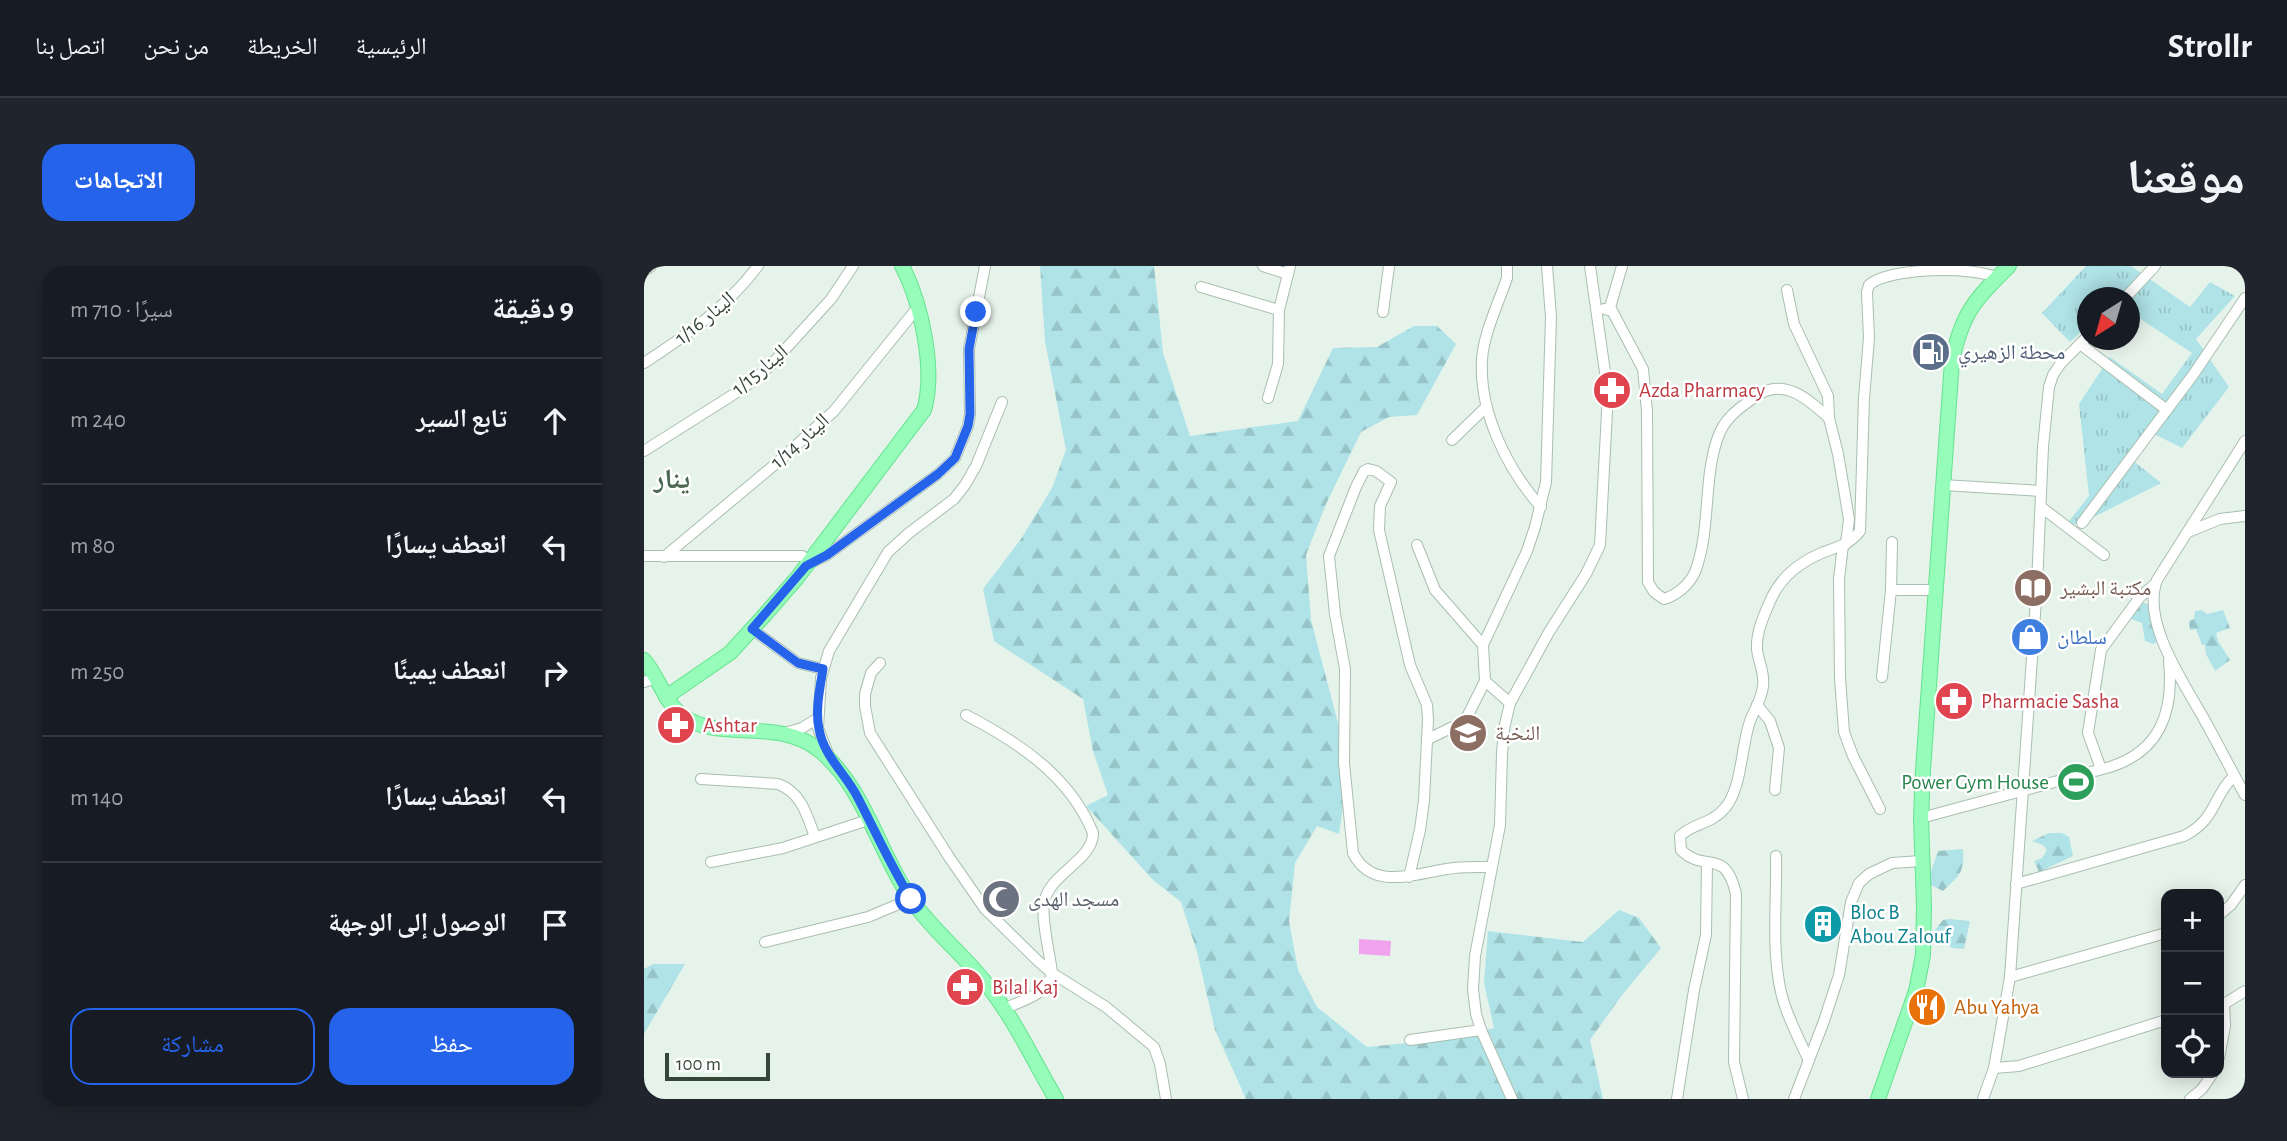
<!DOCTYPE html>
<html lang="ar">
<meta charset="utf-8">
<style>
body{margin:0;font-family:"Alegreya Sans","Noto Naskh Arabic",sans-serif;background:#20242c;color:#f1f3f6;direction:rtl}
.controls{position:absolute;right:21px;bottom:21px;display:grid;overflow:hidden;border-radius:14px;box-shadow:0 4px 18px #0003}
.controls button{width:63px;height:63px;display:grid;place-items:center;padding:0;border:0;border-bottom:2px solid #363941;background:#171b24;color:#f1f3f6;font:35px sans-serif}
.compass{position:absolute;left:1433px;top:21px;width:63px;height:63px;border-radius:50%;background:#171b24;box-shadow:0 4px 18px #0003;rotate:217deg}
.scale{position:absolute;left:21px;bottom:18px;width:105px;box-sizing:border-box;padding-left:7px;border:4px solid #354639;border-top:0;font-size:19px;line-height:24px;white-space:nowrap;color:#354639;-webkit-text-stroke:5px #fff;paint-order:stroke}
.stop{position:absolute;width:21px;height:21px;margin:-16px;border:5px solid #2563eb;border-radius:50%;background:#fff}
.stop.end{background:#2563eb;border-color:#fff;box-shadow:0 2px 7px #0008}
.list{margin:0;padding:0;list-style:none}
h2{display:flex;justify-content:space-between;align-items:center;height:91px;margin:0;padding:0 28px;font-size:30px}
h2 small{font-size:23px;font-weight:400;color:#9ea1a6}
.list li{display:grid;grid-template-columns:46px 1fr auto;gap:21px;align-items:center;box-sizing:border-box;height:126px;padding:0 28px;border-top:2px solid #363941}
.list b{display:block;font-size:26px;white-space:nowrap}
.list em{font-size:23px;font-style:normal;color:#9ea1a6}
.actions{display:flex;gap:14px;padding:21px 28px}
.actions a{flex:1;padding:16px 0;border:2px solid #2563eb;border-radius:21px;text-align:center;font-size:24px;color:#2563eb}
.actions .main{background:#2563eb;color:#fff}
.icon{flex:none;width:38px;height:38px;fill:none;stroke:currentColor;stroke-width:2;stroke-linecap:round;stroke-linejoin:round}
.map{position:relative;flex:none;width:1601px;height:833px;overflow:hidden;direction:ltr;border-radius:21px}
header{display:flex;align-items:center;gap:42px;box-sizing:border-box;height:98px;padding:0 35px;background:#171b24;border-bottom:2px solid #363941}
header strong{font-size:33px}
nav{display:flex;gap:38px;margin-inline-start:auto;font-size:24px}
.intro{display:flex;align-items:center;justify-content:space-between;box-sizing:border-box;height:168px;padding:0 42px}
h1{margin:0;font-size:49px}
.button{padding:18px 32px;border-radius:21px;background:#2563eb;color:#fff;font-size:24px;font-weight:700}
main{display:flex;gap:42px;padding:0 42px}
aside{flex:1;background:#171b24;border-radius:21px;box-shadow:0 4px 18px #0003}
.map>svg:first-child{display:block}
.grass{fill:url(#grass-tufts)}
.forest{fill:url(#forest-firs)}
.water{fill:#f0a2ed}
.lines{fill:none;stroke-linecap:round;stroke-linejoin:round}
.minor-casing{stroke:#a9beaf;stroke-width:12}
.major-casing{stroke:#64e38e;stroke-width:16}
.minor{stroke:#fff;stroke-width:10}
.major{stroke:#95fdb9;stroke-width:14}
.route{stroke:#2563eb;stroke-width:9}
.labels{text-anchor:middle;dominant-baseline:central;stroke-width:5;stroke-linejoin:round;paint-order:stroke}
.street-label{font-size:21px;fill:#354639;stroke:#fff}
.service-label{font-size:21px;fill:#4e5e75;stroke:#fff;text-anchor:start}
.health-label{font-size:21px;fill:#be3a42;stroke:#fff;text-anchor:start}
.education-label{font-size:21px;fill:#785e54;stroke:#fff;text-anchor:start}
.shop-label{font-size:21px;fill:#366cbe;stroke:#fff;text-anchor:start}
.leisure-label{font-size:21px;fill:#27864d;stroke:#fff;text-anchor:end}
.worship-label{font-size:21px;fill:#5b616d;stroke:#fff;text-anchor:start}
.culture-label{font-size:21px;fill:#0d838f;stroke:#fff;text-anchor:start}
.food-label{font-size:21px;fill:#c56008;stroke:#fff;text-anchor:start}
.district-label{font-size:28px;font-weight:bold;fill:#4d6853;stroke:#fff}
</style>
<header>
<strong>Strollr</strong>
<nav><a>الرئيسية</a><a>الخريطة</a><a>من نحن</a><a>اتصل بنا</a></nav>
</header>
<div class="intro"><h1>موقعنا</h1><a class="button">الاتجاهات</a></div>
<main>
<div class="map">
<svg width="1601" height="833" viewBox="0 0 1601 833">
<defs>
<pattern id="grass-tufts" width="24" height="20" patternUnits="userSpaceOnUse" patternTransform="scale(1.75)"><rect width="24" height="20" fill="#afe3e7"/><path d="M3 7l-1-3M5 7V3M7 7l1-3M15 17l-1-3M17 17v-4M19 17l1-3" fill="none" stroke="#97c4c7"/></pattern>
<pattern id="forest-firs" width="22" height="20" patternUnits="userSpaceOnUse" patternTransform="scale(1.75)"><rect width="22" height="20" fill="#afe3e7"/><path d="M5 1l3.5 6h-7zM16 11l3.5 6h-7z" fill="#97c4c7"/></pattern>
</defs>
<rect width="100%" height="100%" fill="#e6f3ea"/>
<path class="grass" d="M1442,0H1487L1546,41L1566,16L1591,30L1552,73L1585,121L1538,182L1508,167L1482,189L1517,217L1438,257L1422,259L1445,230L1435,138L1466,91L1518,128L1548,87L1486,46V32H1444L1443,60L1426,76L1398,47Z"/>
<g class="forest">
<path d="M396,0H510L519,87L546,170L654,155L689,82L733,81L770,60H793L812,78L773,149L745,151L717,166L682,238L662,289L667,354L705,499L695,568L673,560L651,597L645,655L654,704L673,741L723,781L803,773L850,762L840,717L844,665L939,676L975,644L995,652L1017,682L978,729L946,774L959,833H602L571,764L553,686L537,636L509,614L442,540L464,529L449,485L439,433L350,375L339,323L377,273L408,222L422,184L401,75Z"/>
<path d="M1497,336L1507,339L1515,373L1510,378L1501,375L1498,357L1487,353L1486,349Z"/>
<path d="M1558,344L1563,348L1579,344L1586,362L1572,367L1574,375L1586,394L1571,405L1562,388L1561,379H1558L1552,363L1546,364L1545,355L1550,353L1551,345Z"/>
<path d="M1405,567H1418L1425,571L1429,590L1395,606L1390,595L1398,592L1403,584L1399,579L1388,575Z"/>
<path d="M1319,583C1320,607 1317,608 1299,625L1283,617L1294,585Z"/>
<path d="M1306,653L1326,655L1320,683L1308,682L1290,665L1299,654Z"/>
<path d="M9,698H41L0,768V703Z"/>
</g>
<path class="water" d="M715,673L747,675L746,690L715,688Z"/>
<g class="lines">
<defs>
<g id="minor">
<path d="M619,0L644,8"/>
<path d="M863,0V12C855,36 839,69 838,94C835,146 863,203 897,241"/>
<path d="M0,5L7,0"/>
<path d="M557,21L635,44"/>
<path d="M1143,24L1150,58L1184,130L1185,152L1194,188L1205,253L1202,278"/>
<path d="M1481,32L1511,0"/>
<path d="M966,41L999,103L1003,145L1004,316L1010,326L1020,333C1033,329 1045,319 1051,306C1067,264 1059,216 1073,174C1079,153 1095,142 1111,131C1139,110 1164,133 1185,152"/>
<path d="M960,43L964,44L967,38L978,0"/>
<path d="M739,46L745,0"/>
<path d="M1436,78L1523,144"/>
<path d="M0,97C43,69 83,41 114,0"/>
<path d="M624,132L634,98L635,44L646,0"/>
<path d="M808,174L842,141"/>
<path d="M1601,175L1513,314C1497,356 1540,417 1560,453C1574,478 1587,504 1601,529"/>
<path d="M0,185L98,123L126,100L187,33L209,0"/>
<path d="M1299,219L1397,225"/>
<path d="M1397,241L1460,289"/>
<path d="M1438,257L1549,109L1601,32"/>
<path d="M1544,266L1576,253L1601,250"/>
<path d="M1248,276L1247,324H1291"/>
<path d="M773,279L791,324L839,379"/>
<path d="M1199,279L1195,313L1196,412L1200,466L1209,490L1236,543"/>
<path d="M0,290H158L165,295"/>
<path d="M20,291L135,195L190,145L274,41"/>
<path d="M164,298L183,289L294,208L311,192L324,160L326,148L325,83L341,0"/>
<path d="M108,363L154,397L179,403"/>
<path d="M236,397L227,407L221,428V440L226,467L305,591L341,643L395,696L408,707L462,741L510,781L516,798L522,833"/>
<path d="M1238,411L1247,324"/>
<path d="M0,416L11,412"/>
<path d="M866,437L841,415L839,379L883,285L891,261L902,216L907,51L903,0"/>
<path d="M1113,439L1126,455L1135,482L1131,524"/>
<path d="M322,449C374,476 426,510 449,567C449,595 405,607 400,637C397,653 406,688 408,707C404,729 377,735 359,743"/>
<path d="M141,467L158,462L174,452"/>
<path d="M784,473L815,458L823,451L841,415"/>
<path d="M186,493L174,462L177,412L185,385L244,286L265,267L310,233L321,219L332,200L358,136"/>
<path d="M1457,503L1444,467L1457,384L1496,331L1511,318"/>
<path d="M57,513L134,518C157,526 163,549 171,571"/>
<path d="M1277,552L1466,501C1517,485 1530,445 1525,395"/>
<path d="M1132,590C1133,632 1128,675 1135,716C1139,743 1153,768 1164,793"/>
<path d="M67,596L139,582L224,554"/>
<path d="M765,611L776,564L780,534L784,454L783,439L766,399L735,264L736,240L747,216L732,205L724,203L720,205L712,221L685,290L691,348L701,403L700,497L709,587C728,625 769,608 803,603C817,600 832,601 847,601"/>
<path d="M1372,618L1540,570C1573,553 1568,531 1590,510"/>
<path d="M1575,649L1587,639L1601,619"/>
<path d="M121,676L224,651L267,633"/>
<path d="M1366,711L1522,667"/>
<path d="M766,774L837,764"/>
<path d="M1575,792L1581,760L1580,738L1601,725"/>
<path d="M1350,802L1375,800L1522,754"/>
<path d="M868,833L837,764L832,748L829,723L831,690L856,559L858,488L860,463L866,437L905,366L942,308L956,279L964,127L946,0"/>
<path d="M1033,833L1050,724L1062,669L1063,596"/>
<path d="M1099,833L1090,796L1092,628C1081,580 1061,608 1037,584L1036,570C1047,558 1068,558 1081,542C1098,522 1097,481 1106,455C1111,443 1118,432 1119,420C1121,407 1114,395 1113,383C1112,365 1121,347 1128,331C1138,310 1158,295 1180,286C1194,281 1206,278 1216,265L1220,132L1225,72L1223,26L1225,19C1245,1 1331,0 1353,12"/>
<path d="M1150,833L1180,755L1195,709L1207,636L1215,617L1225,608L1248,597L1277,595"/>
<path d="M1339,833L1350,802L1366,711L1393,319L1399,181L1405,121L1409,109L1417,97L1444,70"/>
<path d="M1546,833L1558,823L1569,807"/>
</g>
<g id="major">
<path d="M0,394C15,411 20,436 39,450C73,476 134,451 175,484C219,519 235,586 266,632C287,663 317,686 340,715C369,750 389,794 412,833"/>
<path d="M22,431L86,387L118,352L153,312L280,144C292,104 277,36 258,0"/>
<path d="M1234,833L1272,725L1279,689L1280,640L1277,552L1279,504L1308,95C1318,47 1331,33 1365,0"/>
</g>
</defs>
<use href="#minor" class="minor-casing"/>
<use href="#major" class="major-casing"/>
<use href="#minor" class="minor"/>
<use href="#major" class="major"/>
</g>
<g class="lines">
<path class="route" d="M267,633C247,600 232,567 214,532C202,508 180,491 175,463C171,445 176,421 179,403L154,397L108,363L162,300L183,289L294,208L311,192L324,160L326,148L325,83L332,46"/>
</g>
<defs>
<symbol id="fuel-disc" viewBox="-11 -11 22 22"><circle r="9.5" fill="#5c6f8a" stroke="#fff"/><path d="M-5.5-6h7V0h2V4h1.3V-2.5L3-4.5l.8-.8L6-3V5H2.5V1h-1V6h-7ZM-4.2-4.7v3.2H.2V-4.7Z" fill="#fff"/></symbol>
<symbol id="pharmacy-disc" viewBox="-11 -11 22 22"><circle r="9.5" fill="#e0444e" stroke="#fff"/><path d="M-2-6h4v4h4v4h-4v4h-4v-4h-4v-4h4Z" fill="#fff"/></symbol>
<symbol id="library-disc" viewBox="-11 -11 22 22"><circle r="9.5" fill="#8d6e63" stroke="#fff"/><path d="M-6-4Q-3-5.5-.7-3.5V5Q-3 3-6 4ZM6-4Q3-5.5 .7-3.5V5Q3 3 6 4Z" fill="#fff"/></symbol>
<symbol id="shop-disc" viewBox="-11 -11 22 22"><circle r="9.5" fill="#3f7fe0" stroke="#fff"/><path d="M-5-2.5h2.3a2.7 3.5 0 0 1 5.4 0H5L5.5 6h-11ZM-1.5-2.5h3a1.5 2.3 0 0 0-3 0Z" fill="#fff"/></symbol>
<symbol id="school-disc" viewBox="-11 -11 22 22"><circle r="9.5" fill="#8d6e63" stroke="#fff"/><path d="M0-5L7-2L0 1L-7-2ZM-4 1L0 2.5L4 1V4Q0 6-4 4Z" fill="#fff"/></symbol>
<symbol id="stadium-disc" viewBox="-11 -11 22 22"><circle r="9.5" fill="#2e9e5b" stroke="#fff"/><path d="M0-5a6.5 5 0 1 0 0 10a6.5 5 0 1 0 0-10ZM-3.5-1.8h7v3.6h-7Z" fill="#fff"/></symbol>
<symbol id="mosque-disc" viewBox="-11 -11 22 22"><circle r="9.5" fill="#6b7280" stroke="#fff"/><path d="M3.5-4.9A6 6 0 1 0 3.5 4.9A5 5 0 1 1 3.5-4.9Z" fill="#fff"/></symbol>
<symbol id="building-disc" viewBox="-11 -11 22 22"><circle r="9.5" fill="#0f9aa8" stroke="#fff"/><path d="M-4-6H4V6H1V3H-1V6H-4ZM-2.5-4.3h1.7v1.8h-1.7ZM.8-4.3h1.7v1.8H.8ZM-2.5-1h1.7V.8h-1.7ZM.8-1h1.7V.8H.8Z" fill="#fff"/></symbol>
<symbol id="restaurant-disc" viewBox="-11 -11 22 22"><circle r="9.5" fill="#e8710a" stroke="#fff"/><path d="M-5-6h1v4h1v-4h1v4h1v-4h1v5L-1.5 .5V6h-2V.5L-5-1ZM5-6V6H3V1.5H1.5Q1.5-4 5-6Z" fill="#fff"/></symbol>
</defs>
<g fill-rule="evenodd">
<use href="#fuel-disc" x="1265" y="64" width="44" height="44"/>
<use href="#pharmacy-disc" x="946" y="102" width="44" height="44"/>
<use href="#library-disc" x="1367" y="300" width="44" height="44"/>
<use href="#shop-disc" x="1364" y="349" width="44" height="44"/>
<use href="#pharmacy-disc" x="1288" y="413" width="44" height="44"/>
<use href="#pharmacy-disc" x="10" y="437" width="44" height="44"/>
<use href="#school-disc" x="802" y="445" width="44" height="44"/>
<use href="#stadium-disc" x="1410" y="494" width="44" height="44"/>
<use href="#mosque-disc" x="335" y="611" width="44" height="44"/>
<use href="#building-disc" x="1157" y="636" width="44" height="44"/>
<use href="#pharmacy-disc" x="299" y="699" width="44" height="44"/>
<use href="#restaurant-disc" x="1261" y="719" width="44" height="44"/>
</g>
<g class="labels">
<g class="street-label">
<text transform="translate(61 52) rotate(-39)">الينار 1/16</text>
<text transform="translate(116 104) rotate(-40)">الينار1/15</text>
<text transform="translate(156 175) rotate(-42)">الينار 1/14</text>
</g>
<g class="service-label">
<text x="1314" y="86">محطة الزهيري</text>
</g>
<g class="health-label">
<text x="995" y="124">Azda Pharmacy</text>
<text x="1337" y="435">Pharmacie Sasha</text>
<text x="59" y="459">Ashtar</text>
<text x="348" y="721">Bilal Kaj</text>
</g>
<g class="education-label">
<text x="1416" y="322">مكتبة البشير</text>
<text x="851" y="467">النخبة</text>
</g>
<g class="shop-label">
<text x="1413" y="371">سلطان</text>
</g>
<g class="leisure-label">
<text x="1405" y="516">Power Gym House</text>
</g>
<g class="worship-label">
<text x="384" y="633">مسجد الهدى</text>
</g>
<g class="culture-label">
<text x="1206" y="646">Bloc B<tspan x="1206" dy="24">Abou Zalouf</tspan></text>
</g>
<g class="food-label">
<text x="1310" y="741">Abu Yahya</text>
</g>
<g class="district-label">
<text x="28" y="214">ينار</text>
</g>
</g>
</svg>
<div class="controls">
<button>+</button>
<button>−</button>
<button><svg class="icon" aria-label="locate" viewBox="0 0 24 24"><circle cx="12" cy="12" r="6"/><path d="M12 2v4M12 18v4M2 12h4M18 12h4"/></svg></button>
</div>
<svg class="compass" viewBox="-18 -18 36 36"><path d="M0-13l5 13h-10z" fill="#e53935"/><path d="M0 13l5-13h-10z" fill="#9ea1a6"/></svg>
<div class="scale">100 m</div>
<div class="stop" style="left:267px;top:633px"></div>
<div class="stop end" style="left:332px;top:46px"></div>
</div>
<aside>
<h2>9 دقيقة<small>سيرًا · 710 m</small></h2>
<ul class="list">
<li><svg class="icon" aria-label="ahead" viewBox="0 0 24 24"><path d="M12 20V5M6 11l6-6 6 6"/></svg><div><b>تابع السير</b></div><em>240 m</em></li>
<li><svg class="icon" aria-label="left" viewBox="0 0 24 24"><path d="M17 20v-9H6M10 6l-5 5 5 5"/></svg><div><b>انعطف يسارًا</b></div><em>80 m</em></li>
<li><svg class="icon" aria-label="right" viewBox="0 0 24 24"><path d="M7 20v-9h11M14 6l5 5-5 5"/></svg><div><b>انعطف يمينًا</b></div><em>250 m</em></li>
<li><svg class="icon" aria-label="left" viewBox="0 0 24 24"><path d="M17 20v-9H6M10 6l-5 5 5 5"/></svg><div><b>انعطف يسارًا</b></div><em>140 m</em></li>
<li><svg class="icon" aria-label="arrive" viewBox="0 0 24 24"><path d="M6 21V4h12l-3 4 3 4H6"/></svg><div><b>الوصول إلى الوجهة</b></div></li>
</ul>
<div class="actions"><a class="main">حفظ</a><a>مشاركة</a></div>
</aside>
</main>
